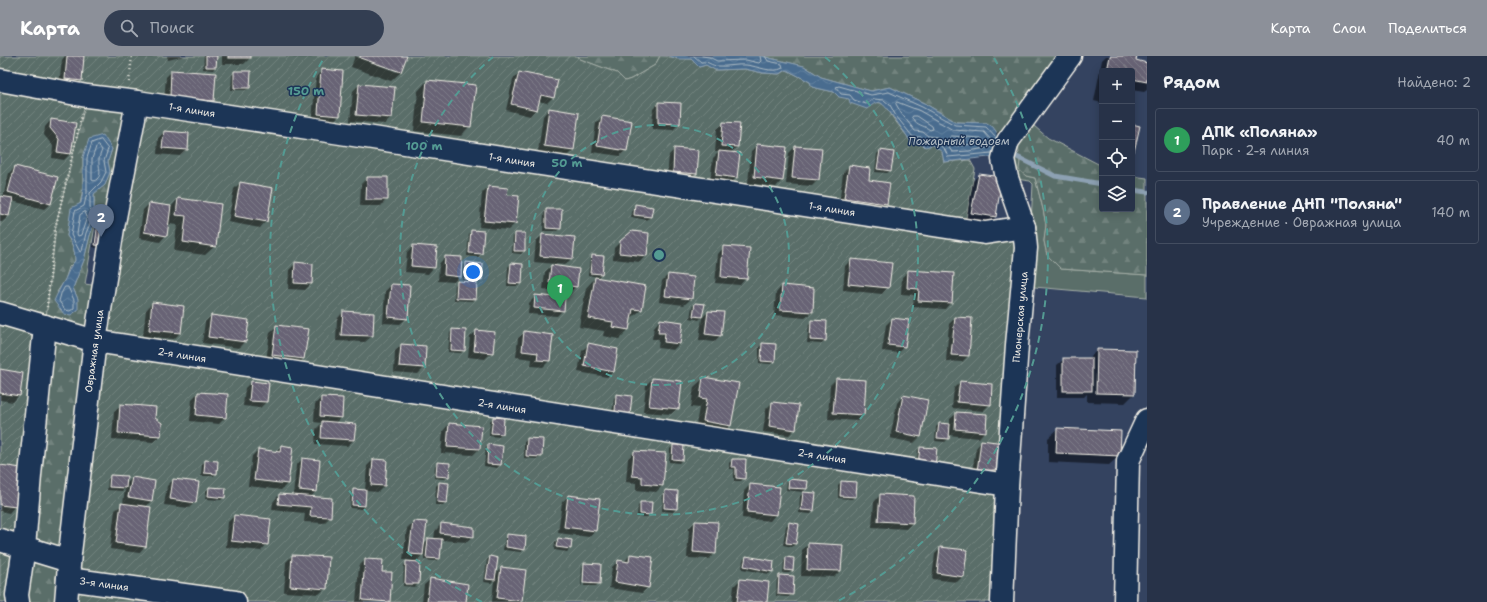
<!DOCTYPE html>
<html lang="ru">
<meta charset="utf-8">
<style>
body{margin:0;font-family:"Shantell Sans",sans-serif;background:#333e52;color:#f1f3f6}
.controls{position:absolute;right:12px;top:12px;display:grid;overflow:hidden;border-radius:4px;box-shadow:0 2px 10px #0003}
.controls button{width:36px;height:36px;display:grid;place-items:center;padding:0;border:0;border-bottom:1px solid #434d60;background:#273248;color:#f1f3f6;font:20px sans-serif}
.you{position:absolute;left:473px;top:216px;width:14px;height:14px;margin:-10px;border:3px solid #fff;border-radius:50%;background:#1a73e8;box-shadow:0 0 0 6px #1a73e833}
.badge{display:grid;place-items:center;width:26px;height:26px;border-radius:50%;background:#8c9099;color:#fff;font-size:13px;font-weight:700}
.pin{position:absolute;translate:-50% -33px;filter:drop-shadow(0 1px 2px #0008)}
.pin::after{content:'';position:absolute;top:21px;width:14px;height:12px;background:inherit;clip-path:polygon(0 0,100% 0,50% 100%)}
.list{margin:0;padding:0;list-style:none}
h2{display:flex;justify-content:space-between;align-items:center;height:52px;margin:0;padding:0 16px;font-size:17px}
h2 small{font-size:13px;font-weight:400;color:#a4aab4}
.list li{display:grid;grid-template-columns:26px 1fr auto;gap:12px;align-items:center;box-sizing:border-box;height:64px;margin:0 8px 8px;padding:0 8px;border:1px solid #434d60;border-radius:4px}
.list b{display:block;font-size:15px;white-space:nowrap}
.list p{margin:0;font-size:13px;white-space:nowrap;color:#a4aab4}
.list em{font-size:13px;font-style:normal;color:#a4aab4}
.icon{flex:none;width:22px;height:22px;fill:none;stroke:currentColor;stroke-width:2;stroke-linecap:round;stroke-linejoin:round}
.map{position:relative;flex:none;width:1147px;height:546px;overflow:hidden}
header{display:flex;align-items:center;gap:24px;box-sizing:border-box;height:56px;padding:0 20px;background:#8c9099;color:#fff}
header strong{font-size:19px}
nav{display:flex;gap:22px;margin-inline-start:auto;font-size:14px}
.search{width:280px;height:36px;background:#333e52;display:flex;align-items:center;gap:10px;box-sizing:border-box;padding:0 14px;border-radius:22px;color:#a4aab4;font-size:15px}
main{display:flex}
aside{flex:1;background:#273248}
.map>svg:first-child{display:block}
.grass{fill:#5a6e69;stroke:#a7b0a8}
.forest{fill:url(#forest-firs);stroke:#a7b0a8;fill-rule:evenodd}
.garden{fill:url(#garden-furrows);stroke:#a7b0a8}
.water{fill:url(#water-waves);stroke:#8da1b3}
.shadow{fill:#0007}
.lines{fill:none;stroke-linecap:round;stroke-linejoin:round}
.shore{stroke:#afbcc4;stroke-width:1}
.stream{stroke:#8da1b3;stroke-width:5}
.building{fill:url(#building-back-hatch);stroke:#f4f1e8}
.minor-casing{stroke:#f4f1e8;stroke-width:25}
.path{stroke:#f4f1e8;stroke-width:2.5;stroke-dasharray:1 3;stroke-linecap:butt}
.minor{stroke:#1d3557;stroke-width:22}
.ring{fill:none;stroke:#549b93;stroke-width:2;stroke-dasharray:7 5}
.labels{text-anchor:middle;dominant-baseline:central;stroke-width:3;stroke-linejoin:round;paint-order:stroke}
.street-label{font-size:10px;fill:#f4f1e8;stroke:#1d3557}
.water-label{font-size:11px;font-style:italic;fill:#b8c2c9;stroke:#1d3557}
.centre{fill:#549b93;stroke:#1d3557;stroke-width:2}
.ring-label{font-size:12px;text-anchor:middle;font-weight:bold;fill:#549b93;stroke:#1d3557;stroke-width:3;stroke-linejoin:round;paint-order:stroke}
</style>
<header>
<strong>Карта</strong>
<div class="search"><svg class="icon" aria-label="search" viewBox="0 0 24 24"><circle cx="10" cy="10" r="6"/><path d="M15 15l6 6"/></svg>Поиск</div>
<nav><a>Карта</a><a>Слои</a><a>Поделиться</a></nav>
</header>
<main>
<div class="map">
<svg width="1147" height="546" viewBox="0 0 1147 546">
<defs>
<pattern id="forest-firs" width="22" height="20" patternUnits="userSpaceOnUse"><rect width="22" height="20" fill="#5a6e69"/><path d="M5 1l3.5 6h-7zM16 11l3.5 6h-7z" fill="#72837e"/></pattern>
<pattern id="garden-furrows" width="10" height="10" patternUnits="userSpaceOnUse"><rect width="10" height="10" fill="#5a6e69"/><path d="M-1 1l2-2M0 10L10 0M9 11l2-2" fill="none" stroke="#72837e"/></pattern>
<pattern id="water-waves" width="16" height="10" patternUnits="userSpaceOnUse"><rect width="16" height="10" fill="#486c8f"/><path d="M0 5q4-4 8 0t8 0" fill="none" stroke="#63819f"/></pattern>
<pattern id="building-back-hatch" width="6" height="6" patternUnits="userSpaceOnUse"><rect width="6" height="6" fill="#686474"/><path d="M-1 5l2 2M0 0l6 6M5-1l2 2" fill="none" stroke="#7e7b88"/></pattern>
</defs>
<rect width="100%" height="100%" fill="#344360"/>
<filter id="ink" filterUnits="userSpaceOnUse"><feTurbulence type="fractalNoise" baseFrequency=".025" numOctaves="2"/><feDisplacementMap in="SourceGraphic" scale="8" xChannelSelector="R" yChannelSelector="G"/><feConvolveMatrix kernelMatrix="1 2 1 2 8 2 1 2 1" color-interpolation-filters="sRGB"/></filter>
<g filter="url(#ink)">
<path class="grass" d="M1016,100L1020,105L1026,120L1035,122L1043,153L1046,169L1044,185L1047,199L1061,213L1147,219V241L1023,230L1031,167L1033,128L1030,125L1016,123L1014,103Z"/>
<g class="forest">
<path d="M578,0H660L655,9L631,23L625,25L617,17L580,3Z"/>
<path d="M761,0H1070L1002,84L987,67L956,66L924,47L890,31L871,35L821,21L804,10Z"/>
<path d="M87,40L135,45L113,172L95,170L85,228L104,231L66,546H18L29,421L56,168ZM112,93L108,105L110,116L105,129L94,137V151L97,161L90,179L84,204L73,232L78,243L57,236L65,224L69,211L75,205C75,195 73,188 67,180L72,152L80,148L83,133V101Z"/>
<path d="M1034,70L1048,82L1102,110V153H1132V120L1147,122V219L1061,213L1047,199L1044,185L1046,169L1043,153L1035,122L1026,120L1019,114L1020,105L1016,100L1019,97L1018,88L1022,81L1027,78Z"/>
</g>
<path class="garden" d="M0,0H578L580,3L617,17L625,25L631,23L655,9L660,0C670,0 680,3 691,3L699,11L706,9L715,14L745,13L763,17L779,18L787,14L810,26L812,31L834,36L849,43L881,47L887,51L893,62L907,80L911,86C921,84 935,86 942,96C943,98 943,103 944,106L970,104L975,113L964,174L1023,171L1002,546H66L135,46L87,40L56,168L29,421L18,546H0Z"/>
<g class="water">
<path d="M669,0H761L804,10L821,21L871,35L890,31L924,47L956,66L987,67L993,71L1002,84L998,100L944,106L942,96L933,89L925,91L919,85L911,86C908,81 885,48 881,47C876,45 871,50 867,53L850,47L849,43L839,41L834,36L812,31L810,26L787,14L779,18L763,17L745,13L715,14L706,9L699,11L691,3H678Z"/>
<path d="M103,79L112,93L108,105L110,116L105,129L94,138V151L97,161L90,179L84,204L73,232L78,243V254L71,259L64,258L54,245C57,238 60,232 64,225C68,218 69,211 75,205C75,195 73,188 67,180L71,152L81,147L83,133V101L89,83Z"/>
</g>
<g class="shadow">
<path d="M65,0H83L81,24L74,30L59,29L62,4Z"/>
<path d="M167,0H185L168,4Z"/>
<path d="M204,0H216L215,11L213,14L203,13Z"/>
<path d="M222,0H250V2L244,8H222Z"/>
<path d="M355,0L397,16V14L359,0H406L401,16L391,25L351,11Z"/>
<path d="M1106,0H1136L1135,5L1147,8V34L1144,36L1132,34V15H1102V47L1094,45L1102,4Z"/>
<path d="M322,14L339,60L332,66L312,64L316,21Z"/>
<path d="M172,15L213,44L207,51L164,47L166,21Z"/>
<path d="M235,16L249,32L246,34H231L232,19Z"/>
<path d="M519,17L557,25L553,41L547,47L538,45L536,53L530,60L506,54L513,23Z"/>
<path d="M427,25L470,70L461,80L414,75L418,35Z"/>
<path d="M359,29L391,62L385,68L350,65L353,35Z"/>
<path d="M659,47L679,68L673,74L652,73L653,53Z"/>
<path d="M549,53L573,94L567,100L538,96L543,60Z"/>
<path d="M602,61L626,94L620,100L592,96L596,67Z"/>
<path d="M51,64L70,98L64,104L52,102L53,90L44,79L45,71Z"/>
<path d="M724,67L737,91L730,97L736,122L730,128L710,125L713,102L719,96H715L717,73Z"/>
<path d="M1002,73L1004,78L997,82L996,77Z"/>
<path d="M164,76L187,93L180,100L157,98L158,82Z"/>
<path d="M758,89L782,124L776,131L748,127L751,95Z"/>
<path d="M795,91L821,93L818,124L812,130L786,128L789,97Z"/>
<path d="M675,93L696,117L690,124L667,122L669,99Z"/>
<path d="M880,95L890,115L887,117L875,116L877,98Z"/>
<path d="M849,110L868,125L886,147L880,154L839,148L843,117Z"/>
<path d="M15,111L51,147L44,153L12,145L9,160L2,166H0V141H3L9,117Z"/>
<path d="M979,119L996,161L989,167L966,163L973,125Z"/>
<path d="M367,122L387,143L381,150H360L361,128Z"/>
<path d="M240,127L266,165L260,172L228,166L234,133Z"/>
<path d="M488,131L515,168L508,174L479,171L482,137Z"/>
<path d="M178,143L215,190L205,199L174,195L177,169L168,168L166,179L160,186L139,182L143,154L149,148L171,151Z"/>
<path d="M636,149L650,161L647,164L631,161L633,152Z"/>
<path d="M546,154L560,172L557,175H543L544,157Z"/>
<path d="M98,174L102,193L93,191L95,177Z"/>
<path d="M472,175L481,198L478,201L467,200L469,178Z"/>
<path d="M515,178L524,195L521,198L512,197L513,181Z"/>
<path d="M543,179L572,202L565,209L534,206L536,185Z"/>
<path d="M621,185L646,199L640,206L613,203L614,192Z"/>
<path d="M413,190L434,211L428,218L405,216L407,196Z"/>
<path d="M724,191L746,222L740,229L715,227L718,198Z"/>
<path d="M593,200L601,218L598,221L588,219L590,203Z"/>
<path d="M445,201L460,220L454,226L438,225L439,208Z"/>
<path d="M851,204L888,231L882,238L843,234L845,210Z"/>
<path d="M296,207L311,228L305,234L288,233L289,214Z"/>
<path d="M466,207L481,224L478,226H476L475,242L472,245L454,244L455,229L458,226H462L463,210Z"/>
<path d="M511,208L521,227L518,230H507L508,211Z"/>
<path d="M551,210L576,230L569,237L543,233L545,216Z"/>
<path d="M909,215L951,246L945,253L913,251L914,239L901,238L902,221Z"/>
<path d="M668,219L691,243L684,249L659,246L662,225Z"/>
<path d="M595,222L641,254L630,263L628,274L619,283L603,280L604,275L579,271L586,232Z"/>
<path d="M391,229L407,262L400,268L383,267L385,235Z"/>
<path d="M782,230L812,256L805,262L774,259L776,237Z"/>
<path d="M536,240L563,254L557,260L528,258L529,247Z"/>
<path d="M152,247L180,277L174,283L143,280L146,254Z"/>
<path d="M695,248L702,261L699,264L690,262L692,251Z"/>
<path d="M343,256L372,280L365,286L336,285L337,263Z"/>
<path d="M708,256L720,280L714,286L699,284L702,262Z"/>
<path d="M211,260L245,285L239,292L202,287L205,266Z"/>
<path d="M955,262L968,300L962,306L946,305L949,268Z"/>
<path d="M892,263L904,290L898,297L882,295L886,269Z"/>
<path d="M660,264L679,288L673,294L658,292L659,283H652L654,271Z"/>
<path d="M812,265L826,266L825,285L822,288L807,287L809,268Z"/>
<path d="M277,270L303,303L297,309L266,305L270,276Z"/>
<path d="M452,274L464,294L461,297L448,296L450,277Z"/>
<path d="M477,275L492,296L485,303L468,301L470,281Z"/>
<path d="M525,276L552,280L549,305L543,311L531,310L532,303L516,301L518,282Z"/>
<path d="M762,288L774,305L771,308L759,307V291Z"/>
<path d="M401,289L424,312L418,318L394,316L395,295Z"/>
<path d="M588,289L614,315L607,321L578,316L582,295Z"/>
<path d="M1097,294L1134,338L1125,347L1087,346V338L1084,341H1057V309L1064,303H1088Z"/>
<path d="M0,314L19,339L13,346L0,344Z"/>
<path d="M704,322L738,328L730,370L721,379L695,374L699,352L691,351L694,331Z"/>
<path d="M652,323L678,352L671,358L643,356L646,329Z"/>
<path d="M836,323L863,358L857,365L828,363L830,329Z"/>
<path d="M251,326L266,346L260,352L243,350L245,332Z"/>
<path d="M960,326L990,348L983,355L952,352L954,332Z"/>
<path d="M198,337L227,339L225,362L219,368L190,365L192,343Z"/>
<path d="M616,340L629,357L626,360L612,359L614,342Z"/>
<path d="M903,340L920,381L914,387L890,382L897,347Z"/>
<path d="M321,342L341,361L335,367L355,368L354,384L347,390L315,388L316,373L322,367L314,366L315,348Z"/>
<path d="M772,347L795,373L789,379L763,376L766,353Z"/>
<path d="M121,349L154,362L160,380L153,386L112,383L114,356Z"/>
<path d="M957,357L985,375L979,382L948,379V383L945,386L935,385L936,371L939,368L950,369V363Z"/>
<path d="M493,362L502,378L499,381L489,380L490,365Z"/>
<path d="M449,368L479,393L473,399L441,397L443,375Z"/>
<path d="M1058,373L1119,400L1109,409L1048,406V382Z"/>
<path d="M527,383L541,400L538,403L524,402V386Z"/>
<path d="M982,385L1000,413L993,419L971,422L976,392Z"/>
<path d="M489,389L500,409L497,412L484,410L486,392Z"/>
<path d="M281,390L292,391L287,428L281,434L248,430L252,400L258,394L275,396Z"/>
<path d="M673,390L682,404L679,407L669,406L670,393Z"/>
<path d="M920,392L936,393L916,412L918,394Z"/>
<path d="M634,396L662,430L656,436L636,434V427L626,426L628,402Z"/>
<path d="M302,403L316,435L310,442L330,461L324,467L304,466L305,457L272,454L273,446L279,439L293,440L296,410Z"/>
<path d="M373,404L384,430L378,436L365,435L364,450L361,453L350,452L351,437L354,434L365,435L367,410Z"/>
<path d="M732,404L744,422L741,425H734V413H729V407Z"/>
<path d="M205,405L216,417L214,420H201L202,408Z"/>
<path d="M437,407L448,420L445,423L434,422L435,410Z"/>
<path d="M0,410L15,450L9,457L0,455Z"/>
<path d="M111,420L126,428L132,422L151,445L145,451V490L139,497L110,493L115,454L123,448L125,432L122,435L107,434L108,423Z"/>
<path d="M173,424L195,446L189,452L164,449L167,430Z"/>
<path d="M790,424L807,425L806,433L803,436L786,434L787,427Z"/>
<path d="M841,426L855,440L852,443L838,442V429Z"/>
<path d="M439,427L446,446L443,449H435L436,430Z"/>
<path d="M750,429L776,458L770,465L742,462L744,435Z"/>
<path d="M209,432L224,441L221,444L205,443L206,435Z"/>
<path d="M666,435L676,453L673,456L662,455L663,438Z"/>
<path d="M803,437L813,455L811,458L799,457L800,440Z"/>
<path d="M880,439L912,467L906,473L872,471L874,446Z"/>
<path d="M569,440L595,475L589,481L558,477L562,446Z"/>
<path d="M641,447L650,458L647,461H637L638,450Z"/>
<path d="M234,460L267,488L261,495L226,491L228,466Z"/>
<path d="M413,466L424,488L428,483L434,484L435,475L441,468L473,480L466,486L441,484L439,502L436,505L424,504V497L415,507L418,528L415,531L403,530L404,509L407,506H413V505L403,504L407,472Z"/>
<path d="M695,466L715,497L709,503L687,502L689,472Z"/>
<path d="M789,467L795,488L792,491L783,489L786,470Z"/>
<path d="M508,479L524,493L521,496L503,494L505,482Z"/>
<path d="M558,483L570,493L567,496L554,494L555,486Z"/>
<path d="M809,488L842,490L840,515L834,521L801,520L802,494Z"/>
<path d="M941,492L963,520L957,526L932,523L935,498Z"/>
<path d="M630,499L648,531L642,537L609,532L612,511L618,505L624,506Z"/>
<path d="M292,500L326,532L319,538L284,536L286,506Z"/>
<path d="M490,501L495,519L501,512L521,545L520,546H492L494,524L491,527L484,526L487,504Z"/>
<path d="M746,501L772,515L769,518L742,513L743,504Z"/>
<path d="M787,502L792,515L789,517H783L784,505Z"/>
<path d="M365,504L381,516L391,517L389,546H356L359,510Z"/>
<path d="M585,508L599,527L596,530H584L585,510H583L582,530L581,529L582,511Z"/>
<path d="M780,520L792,538L789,541L776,540L777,523Z"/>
<path d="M431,523L465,546H422L424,529Z"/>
<path d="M740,524L766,546H732L734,530Z"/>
</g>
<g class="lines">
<g class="shore">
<path d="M694,0L701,6C709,5 711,10 718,10C727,11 737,8 746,9C758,10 772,18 783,12L782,8L768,5L765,0"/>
<path d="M702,0L709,1L717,5L746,4L759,7L761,5L760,0"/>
<path d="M897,46L920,55L953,74L984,76L992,85L991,91L969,95L952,96L948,90L937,81L928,80L923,76L915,75L901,57L896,48Z"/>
<path d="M913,60H917L932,70L933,73L930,74C922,68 919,71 912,62Z"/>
<path d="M952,80L981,82L984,85L982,87L956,90L950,83V81Z"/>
<path d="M101,84L108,93L104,105L106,116L101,126L90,137V151L93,161L86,177L82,195L80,196L71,179L75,155L84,150L87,137V102L92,87Z"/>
<path d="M99,90L102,94C101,97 99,101 99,104C98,112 104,120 94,125L92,124V103L96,91Z"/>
<path d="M992,97L948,101L945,94L935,85L927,86L921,81H913L896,60L890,49L884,44L874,43L866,48L854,44L850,39L841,38L836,31L839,30L871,39L889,36L922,51L955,69L986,71L996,82"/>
<path d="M85,156L87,161L81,179L78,180L77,178L80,159Z"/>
<path d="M65,231H68L74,244V252L70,255L65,254L59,245L61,238Z"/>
</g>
<g class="stream">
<path d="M1011,98L1055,120L1102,128"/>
<path d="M1132,134L1147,136"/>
</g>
</g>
<g class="building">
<path d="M67,0H84L82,25L65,23Z"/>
<path d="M206,0H217L216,11H206Z"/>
<rect x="228" y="0" width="23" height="2"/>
<path d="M360,0H407L401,16L360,2Z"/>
<path d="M1110,0H1137L1136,4L1147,7V26L1132,23V15H1107Z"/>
<path d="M321,13L343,15L340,60L318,58Z"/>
<path d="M171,14L216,17L214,45L170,41Z"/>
<path d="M234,15H251L250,32H234Z"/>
<path d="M519,16L558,24L554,42L541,39L537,54L511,48Z"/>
<path d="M427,24L476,29L471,71L423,66Z"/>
<path d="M359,28L395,31L392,62L356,59Z"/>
<path d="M658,46L681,47L680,68L658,67Z"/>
<path d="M549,52L579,57L574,94L544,90Z"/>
<path d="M602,60L632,65L627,95L597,90Z"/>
<path d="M51,63L76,67L71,98L57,96L59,83L50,72Z"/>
<path d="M723,66L740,67L738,91L721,90Z"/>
<path d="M1132,68L1140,70L1134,96L1132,95Z"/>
<path d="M164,75L189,77L188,94L162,92Z"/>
<path d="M757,88L787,91L783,125L754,121Z"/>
<path d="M795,90L822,92L819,124L792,122Z"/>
<path d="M674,92L699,94L697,118L673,116Z"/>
<path d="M880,94L894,96L891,115L877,113Z"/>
<path d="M719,95L740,97L737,122L716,119Z"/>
<path d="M849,109L870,112L869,124L890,127L887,148L844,142Z"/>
<path d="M15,110L58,121L51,148L8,136Z"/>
<path d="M979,118L1002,121L996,161L971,157Z"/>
<path d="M367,121H388V144H366Z"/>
<path d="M240,126L273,132L267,166L234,160Z"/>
<path d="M488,130L508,132L507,139L519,140L516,168L484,165Z"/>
<path d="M0,140L13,142L9,160L0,158Z"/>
<path d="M178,142L221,148L216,191L183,186L186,160L176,159Z"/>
<path d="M149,147L171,150L167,180L144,176Z"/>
<path d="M635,148L653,151L651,161L634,159Z"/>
<path d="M546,153H562L561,173L546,172Z"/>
<path d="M97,173L107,174L105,190L95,189Z"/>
<path d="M471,174L484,175L482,198L469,197Z"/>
<path d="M632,175L649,177L647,200L619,197L620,185Z"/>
<path d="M515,177H525V195H514Z"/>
<path d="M542,178L575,181L573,203L540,200Z"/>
<path d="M413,189L437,191L435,212L411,210Z"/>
<path d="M723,190L750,192L747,223L721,221Z"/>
<path d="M592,199L604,200L602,218L590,217Z"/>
<path d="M445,200L462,201L461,221L444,219Z"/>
<path d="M851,203L892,207L889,232L848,228Z"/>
<path d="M295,206L313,208L312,228L294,227Z"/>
<path d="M466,206L483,208L482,224L465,223Z"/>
<path d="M511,207L523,208L522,228L509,227Z"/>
<path d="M551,209L579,213L577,231L549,227Z"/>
<path d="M908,214L954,217L952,247L918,245L919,233L907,232Z"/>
<path d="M668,218L694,221L692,243L665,240Z"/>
<path d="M595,221L646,230L642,254L633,253L629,274L612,271L613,266L588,262Z"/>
<path d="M457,225L477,226L476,243L456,242Z"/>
<path d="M391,228L410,229L408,263L388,261Z"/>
<path d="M782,229L814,232L813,256L780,254Z"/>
<path d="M535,239L565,242L564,255L534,252Z"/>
<path d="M152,246L184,250L181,277L149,274Z"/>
<path d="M695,247L705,248L702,261L693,260Z"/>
<path d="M343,255L374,257L373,280L341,279Z"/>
<path d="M708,255L724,256L721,280L705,278Z"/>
<path d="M211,259L249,264L246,286L208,281Z"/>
<path d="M955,261L972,262L969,300L951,299Z"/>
<path d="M892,262L909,264L905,291L888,289Z"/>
<path d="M660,263L683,266L680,288L664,286L665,277H658Z"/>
<path d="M811,264L827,265L826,285L810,284Z"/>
<path d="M276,269L309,273L304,303L272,299Z"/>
<path d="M452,273L466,274L465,295L451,294Z"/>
<path d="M476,274L495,276L493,297L474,295Z"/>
<path d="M524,275L553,279L550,305L537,304L538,297L522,295Z"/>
<path d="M588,287L618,293L614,316L584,310Z"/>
<path d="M762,287L776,288L775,306L761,305Z"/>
<path d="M401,288L426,290L425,312L399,310Z"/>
<path d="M1097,293L1136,294L1135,338L1096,337Z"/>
<rect x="1063" y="302" width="29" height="33"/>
<path d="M0,313L23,317L20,340L0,337Z"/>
<path d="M703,321L739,327L731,370L703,365L707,343L700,342Z"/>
<path d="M652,322L682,325L679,353L649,350Z"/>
<path d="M836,322L866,324L864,359L833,357Z"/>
<path d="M251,325L269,327L267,346L249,345Z"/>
<path d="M960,325L992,328L991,349L957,346Z"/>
<path d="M198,336L228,338L226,362L196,359Z"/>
<path d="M616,338L632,340L630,358L615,356Z"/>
<path d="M903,339L928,344L921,381L896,376Z"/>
<path d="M321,341L343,342L342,362L320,360Z"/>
<path d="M772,346L799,349L796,374L769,370Z"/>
<path d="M120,348L156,351L155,362L162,367L161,380L118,377Z"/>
<path d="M956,356L987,358L986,376L955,373Z"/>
<path d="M493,361L504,362L503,378L491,377Z"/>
<path d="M322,365L356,368L354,384L321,382Z"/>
<path d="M449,367L482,370L480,393L447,391Z"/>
<path d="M939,367L950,368L949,383L937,382Z"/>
<path d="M1057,372L1121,375L1120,400L1056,397Z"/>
<path d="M527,382L543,383L542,401L526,400Z"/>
<path d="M981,384L1004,387L1001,413L977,416Z"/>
<path d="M488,388L503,390L501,409L487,408Z"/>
<path d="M281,389L293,391L288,428L254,424L258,393L280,396Z"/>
<path d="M673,389H684L683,404L672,403Z"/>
<path d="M920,391L937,392L935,411L918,409Z"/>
<path d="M634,395L666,397L663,430L642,428V421L632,420Z"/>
<path d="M302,402L320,404L317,436L299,434Z"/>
<path d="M373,403L387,404L385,430L371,429Z"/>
<path d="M732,403H746L745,423L736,422V411H731Z"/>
<path d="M205,404L218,405L217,418L204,417Z"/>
<path d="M437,406L450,407L449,421L436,420Z"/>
<path d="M0,409L22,412L16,451L0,449Z"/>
<path d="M110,419L127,420L126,432L109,431Z"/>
<path d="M132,421L155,425L152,445L128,441Z"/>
<path d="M173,423L199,426L196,447L170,443Z"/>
<path d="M789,423L808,425L807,433L788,432Z"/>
<path d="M841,425L857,426L856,441L840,440Z"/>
<path d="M439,426L449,427L447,447L437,446Z"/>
<path d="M750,428L780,431L777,459L747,456Z"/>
<path d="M209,431L226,432L225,442L208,440Z"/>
<path d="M353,433L366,434L365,450L352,449Z"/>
<path d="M665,434L678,435L677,453L664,452Z"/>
<path d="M803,436L816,437L814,455L801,454Z"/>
<path d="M279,438L332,442L331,461L310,460L311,451L278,448Z"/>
<path d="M880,438L914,440L913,467L878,465Z"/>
<path d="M568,439L600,443L596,475L564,471Z"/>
<path d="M640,446H652L651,459L640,458Z"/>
<path d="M121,447L151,451L146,491L116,487Z"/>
<path d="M234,459L271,463L268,489L231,485Z"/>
<path d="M413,465L427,466L423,499L409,498Z"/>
<path d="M695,465L718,466L716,498L693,496Z"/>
<path d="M789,466L799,468L796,488L786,487Z"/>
<path d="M441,467L474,471V481L440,477Z"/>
<path d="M507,478L526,480L525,494L506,491Z"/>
<path d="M428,482L442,483L440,503L426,502Z"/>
<path d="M558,482L572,484L571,493L556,491Z"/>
<path d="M808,487L843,489L841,515L807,514Z"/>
<path d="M940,491L967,494L964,521L937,517Z"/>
<path d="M630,498L653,501L649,532L615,526L618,504L629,506Z"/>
<path d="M292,499L329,501L327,533L290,530Z"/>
<path d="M490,500L498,502L495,524L486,523Z"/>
<path d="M746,500L774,505L773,516L744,510Z"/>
<path d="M786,501L794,502L793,515L785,514Z"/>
<path d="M365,503L383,504L382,516H392L390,546L362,544Z"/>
<path d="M406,505L420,506L419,528H405Z"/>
<path d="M584,507L601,508L600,528L583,527Z"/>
<path d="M501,511L526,514L522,545L497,542Z"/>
<path d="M779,519L794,520L793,539L778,538Z"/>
<path d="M430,522L468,528L466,546H427Z"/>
<path d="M740,523L769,526L767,546H737Z"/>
</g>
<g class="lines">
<defs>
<g id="minor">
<path d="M0,24L87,40L137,46L315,73L985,177L1024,171"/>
<path d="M0,257L95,285L1007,429"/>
<path d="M0,484L69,505"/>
<path d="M68,523L235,546"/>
<path d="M18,546L17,539L24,491L30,419L45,270"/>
<path d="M66,546L70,497L95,285L113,172L137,46"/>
<path d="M1002,546L1007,431L1017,289L1026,192L1024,171L1007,122L1003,103L1008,85L1070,0"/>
<path d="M1125,546L1128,405L1147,364"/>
</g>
</defs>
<use href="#minor" class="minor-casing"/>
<g class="path">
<path d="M129,26L132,0"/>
<path d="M47,251L55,173L82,58"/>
</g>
<use href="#minor" class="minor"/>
</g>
</g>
<g class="ring">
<circle cx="659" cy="199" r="130"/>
<path d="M825 1A259 259 0 1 1 493 1"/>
<path d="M482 546A389 389 0 0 1 324 2M994 2A389 389 0 0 1 836 546"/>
</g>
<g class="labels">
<g class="street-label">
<text transform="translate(192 54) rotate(9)">1-я линия</text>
<text transform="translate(512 104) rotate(9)">1-я линия</text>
<text transform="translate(832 153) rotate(9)">1-я линия</text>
<text transform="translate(1020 261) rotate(-85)">Пионерская улица</text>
<text transform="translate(94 295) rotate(-82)">Овражная улица</text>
<text transform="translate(182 299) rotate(9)">2-я линия</text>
<text transform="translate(502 350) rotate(9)">2-я линия</text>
<text transform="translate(822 400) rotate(9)">2-я линия</text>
<text transform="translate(104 528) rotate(8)">3-я линия</text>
</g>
<g class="water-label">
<text x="959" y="85">Пожарный водоем</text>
</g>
</g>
<circle cx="659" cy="199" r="6" class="centre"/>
<g class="ring-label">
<text x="306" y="39">150 m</text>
<text x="424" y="94">100 m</text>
<text x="567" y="111">50 m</text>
</g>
</svg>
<div class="controls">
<button>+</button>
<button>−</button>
<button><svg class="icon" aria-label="locate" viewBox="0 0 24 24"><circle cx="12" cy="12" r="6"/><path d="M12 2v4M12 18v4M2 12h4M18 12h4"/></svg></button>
<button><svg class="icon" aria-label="layers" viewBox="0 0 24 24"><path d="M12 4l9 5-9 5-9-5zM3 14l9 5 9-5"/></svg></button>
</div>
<div class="you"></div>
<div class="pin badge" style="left:560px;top:252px;background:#2e9e5b">1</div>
<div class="pin badge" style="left:101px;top:181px;background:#5c6f8a">2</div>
</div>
<aside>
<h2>Рядом<small>Найдено: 2</small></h2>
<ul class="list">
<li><span class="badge" style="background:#2e9e5b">1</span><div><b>ДПК «Поляна»</b><p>Парк · 2-я линия</p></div><em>40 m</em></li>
<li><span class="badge" style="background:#5c6f8a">2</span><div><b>Правление ДНП &quot;Поляна&quot;</b><p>Учреждение · Овражная улица</p></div><em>140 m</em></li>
</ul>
</aside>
</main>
